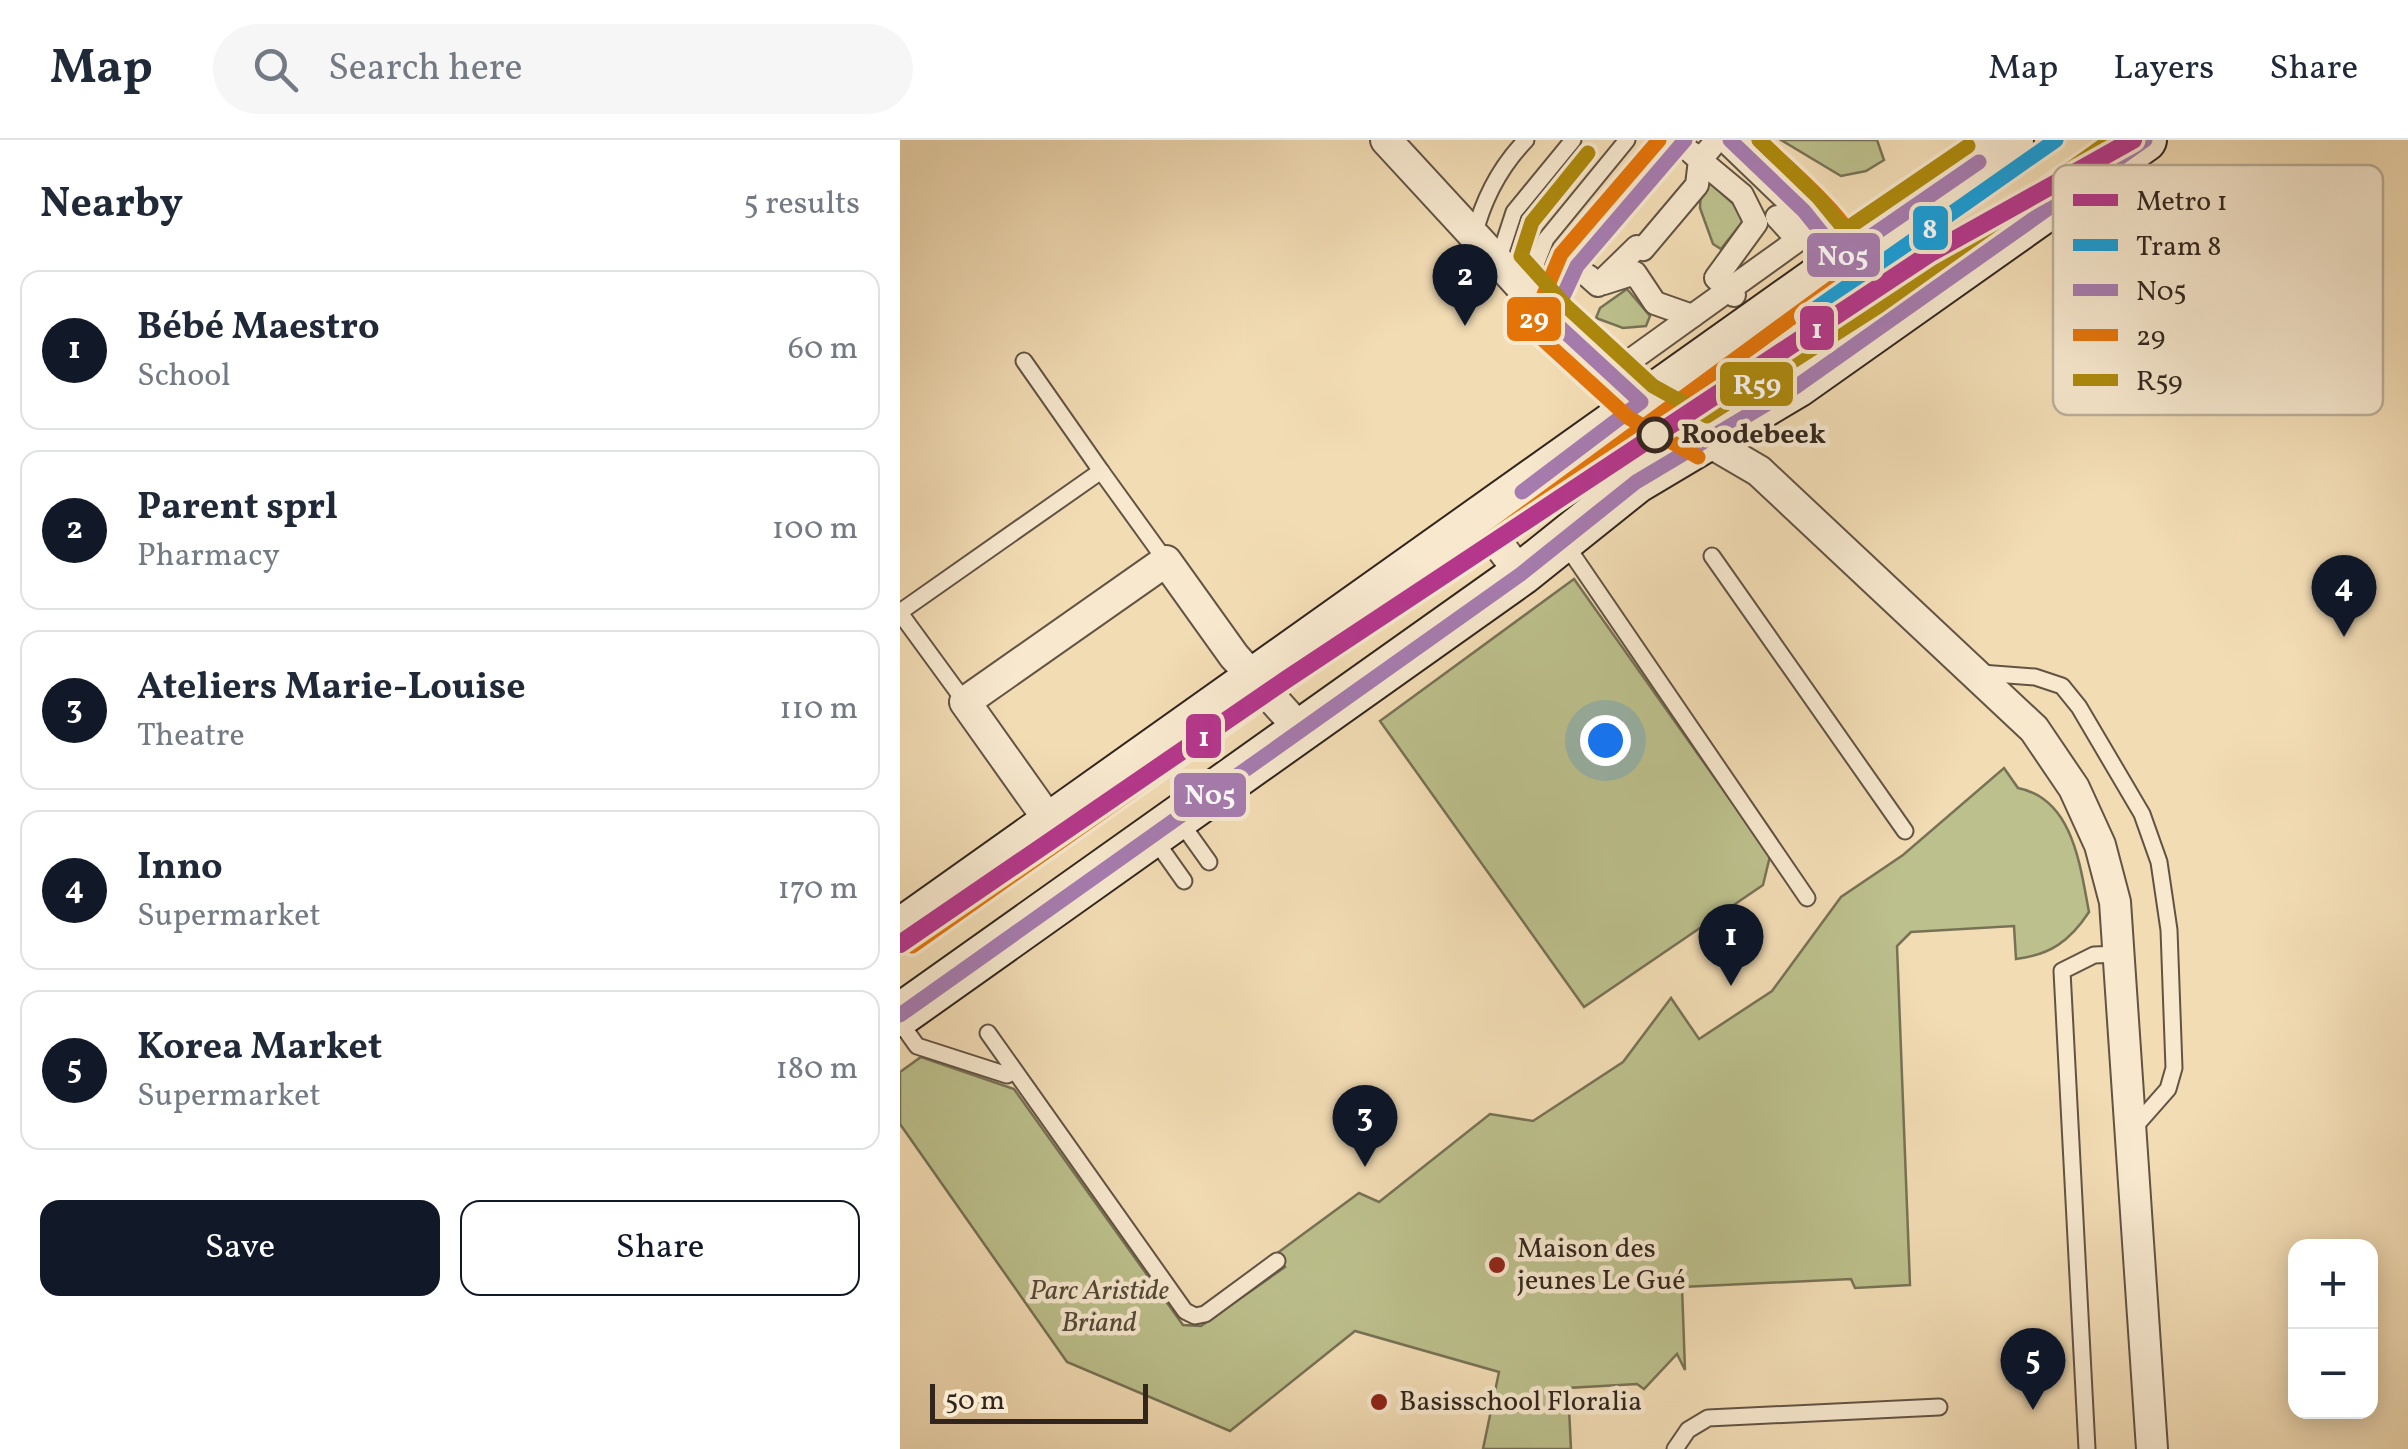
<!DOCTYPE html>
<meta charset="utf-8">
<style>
body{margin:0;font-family:Vollkorn,serif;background:#f6f6f7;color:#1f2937}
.controls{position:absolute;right:30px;bottom:30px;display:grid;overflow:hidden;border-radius:20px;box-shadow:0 5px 25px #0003}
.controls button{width:90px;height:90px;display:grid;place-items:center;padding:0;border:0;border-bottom:2px solid #e0e1e3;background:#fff;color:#1f2937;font:50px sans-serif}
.scale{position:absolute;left:30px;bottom:25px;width:218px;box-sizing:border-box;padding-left:10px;border:5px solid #32251e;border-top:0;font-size:28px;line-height:35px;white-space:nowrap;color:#32251e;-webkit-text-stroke:8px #f7e8ce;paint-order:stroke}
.you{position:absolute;left:705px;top:600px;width:35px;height:35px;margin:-25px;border:8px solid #fff;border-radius:50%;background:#1a73e8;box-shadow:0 0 0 15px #1a73e833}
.badge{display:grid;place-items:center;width:65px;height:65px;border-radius:50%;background:#111827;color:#fff;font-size:32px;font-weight:700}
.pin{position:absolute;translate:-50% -82px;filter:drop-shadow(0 2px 5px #0008)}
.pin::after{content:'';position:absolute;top:52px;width:35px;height:30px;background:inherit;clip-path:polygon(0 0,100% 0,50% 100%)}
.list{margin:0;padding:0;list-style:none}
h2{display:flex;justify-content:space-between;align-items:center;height:130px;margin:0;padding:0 40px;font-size:42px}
h2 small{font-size:32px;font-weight:400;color:#747a83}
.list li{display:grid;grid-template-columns:65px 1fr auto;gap:30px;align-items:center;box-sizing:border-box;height:160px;margin:0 20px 20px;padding:0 20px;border:2px solid #e0e1e3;border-radius:20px}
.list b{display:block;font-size:38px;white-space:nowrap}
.list p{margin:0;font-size:32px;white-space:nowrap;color:#747a83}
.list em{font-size:32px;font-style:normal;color:#747a83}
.actions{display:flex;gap:20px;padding:30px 40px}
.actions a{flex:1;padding:22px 0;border:2px solid #111827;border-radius:20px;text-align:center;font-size:35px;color:#111827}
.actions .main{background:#111827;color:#fff}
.icon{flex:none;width:55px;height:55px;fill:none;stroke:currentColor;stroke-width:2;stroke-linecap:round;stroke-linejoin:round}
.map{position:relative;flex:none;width:1508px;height:1309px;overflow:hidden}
header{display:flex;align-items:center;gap:60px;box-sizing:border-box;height:140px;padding:0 50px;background:#fff;border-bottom:2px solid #e0e1e3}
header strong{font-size:48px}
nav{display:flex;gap:55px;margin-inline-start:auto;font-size:35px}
.search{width:700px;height:90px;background:#f6f6f7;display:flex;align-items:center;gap:25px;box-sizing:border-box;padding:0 35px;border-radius:55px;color:#747a83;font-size:38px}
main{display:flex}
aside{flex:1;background:#fff}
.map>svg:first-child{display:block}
.green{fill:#bcc08c;stroke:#777255;stroke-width:2.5}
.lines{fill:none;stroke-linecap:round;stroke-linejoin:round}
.service-casing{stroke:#625344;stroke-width:19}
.pedestrian-casing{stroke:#625344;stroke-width:26}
.minor-casing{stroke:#625344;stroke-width:34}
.secondary-casing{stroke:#32251e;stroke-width:46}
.service{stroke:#f7e8ce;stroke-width:15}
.pedestrian{stroke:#f7e8ce;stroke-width:22}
.minor{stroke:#f7e8ce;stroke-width:30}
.secondary{stroke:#f7e8ce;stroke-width:42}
.tram{stroke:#32251e;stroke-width:2.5}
.bus-1-casing{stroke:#f7e8ce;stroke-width:22}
.bus-2-casing{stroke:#f7e8ce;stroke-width:22}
.bus-3-casing{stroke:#f7e8ce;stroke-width:22}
.bus-1{stroke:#a67cb0;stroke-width:15}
.bus-2{stroke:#e47408;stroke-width:15}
.bus-3{stroke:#ad890c;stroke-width:15}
.tram-1-casing{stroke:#f7e8ce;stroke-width:22}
.tram-1{stroke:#169fdb;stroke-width:15}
.metro-1-casing{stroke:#f7e8ce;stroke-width:25}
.metro-1{stroke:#b5378c;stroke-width:18}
.stop-dot{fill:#f7e8ce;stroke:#32251e;stroke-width:5}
.poi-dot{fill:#8f2418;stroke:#f7e8ce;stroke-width:4}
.labels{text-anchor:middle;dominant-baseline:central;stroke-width:9;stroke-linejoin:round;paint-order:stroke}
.stop-label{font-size:28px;font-weight:bold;fill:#32251e;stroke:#f7e8ce;text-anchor:start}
.poi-label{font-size:28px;fill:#32251e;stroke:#f7e8ce;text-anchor:start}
.park-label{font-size:28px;font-style:italic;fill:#544c3a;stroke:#f7e8ce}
.key{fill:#f7e8ce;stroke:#bcae99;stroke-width:2.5}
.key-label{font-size:28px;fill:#32251e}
.line-badge{stroke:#f7e8ce;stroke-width:4}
.badge-label{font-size:28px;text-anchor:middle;font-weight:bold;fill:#fff}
</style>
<header>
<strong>Map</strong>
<div class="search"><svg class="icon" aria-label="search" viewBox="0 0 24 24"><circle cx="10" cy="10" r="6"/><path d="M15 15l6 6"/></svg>Search here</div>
<nav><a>Map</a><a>Layers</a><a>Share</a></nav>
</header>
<main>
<aside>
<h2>Nearby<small>5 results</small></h2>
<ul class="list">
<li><span class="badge">1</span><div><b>Bébé Maestro</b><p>School</p></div><em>60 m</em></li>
<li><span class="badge">2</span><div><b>Parent sprl</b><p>Pharmacy</p></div><em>100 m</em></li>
<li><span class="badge">3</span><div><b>Ateliers Marie-Louise</b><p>Theatre</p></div><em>110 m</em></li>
<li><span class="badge">4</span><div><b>Inno</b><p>Supermarket</p></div><em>170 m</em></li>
<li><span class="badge">5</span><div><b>Korea Market</b><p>Supermarket</p></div><em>180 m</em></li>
</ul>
<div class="actions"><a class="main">Save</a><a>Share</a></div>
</aside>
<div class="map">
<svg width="1508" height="1309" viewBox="0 0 1508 1309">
<rect width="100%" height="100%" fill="#f2dcb4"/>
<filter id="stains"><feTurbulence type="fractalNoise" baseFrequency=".002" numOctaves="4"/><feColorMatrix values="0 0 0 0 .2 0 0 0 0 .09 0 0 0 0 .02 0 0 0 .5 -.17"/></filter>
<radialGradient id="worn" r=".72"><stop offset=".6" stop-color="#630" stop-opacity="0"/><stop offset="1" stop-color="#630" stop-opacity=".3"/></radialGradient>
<g class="green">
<path d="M881,0H977L984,20L966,31L941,36Z"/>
<path d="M809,42L847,76L821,109L813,104L800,68L801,48Z"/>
<path d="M727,149L750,176L746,186L723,188L696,178L700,168Z"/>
<path d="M841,206L870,248L832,259L817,237Z"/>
<path d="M674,439L870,716L863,745L684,867L480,581Z"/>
<path d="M1104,628L1118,648C1173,659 1180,725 1189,772C1170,801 1150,815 1116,819L1114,786L1011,792L997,806L1010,1145L955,1148L951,1139L782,1147L785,1230L777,1214L744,1249L737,1244L668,1248L671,1309H583L599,1232L455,1191L330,1291L167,1222L0,984V932L21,917L114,949L283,1185L301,1186L385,1127L376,1114L459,1053L479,1062L590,974L633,981L723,922L771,858L799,899L872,851L941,757L1003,715Z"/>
</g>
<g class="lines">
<defs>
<g id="service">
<path d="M574,96C583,60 600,27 626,0"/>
<path d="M598,121L614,72L673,0"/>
<path d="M626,150L646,99L727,0"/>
<path d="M652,180L677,126L785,0"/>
<path d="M124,221L201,331"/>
<path d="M664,402L907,758"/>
<path d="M812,416L1005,691"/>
<path d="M0,472L201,331L266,421"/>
<path d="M0,473L65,562"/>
<path d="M1081,533L1135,537L1162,546L1179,567L1242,674L1259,722L1269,790L1274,928L1268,949L1231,991"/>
<path d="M279,680L309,722"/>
<path d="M255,700L284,741"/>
<path d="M0,882L17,906L107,935L114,931"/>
<path d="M88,893L285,1171L295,1176L305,1174L377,1121"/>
<path d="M775,1309L788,1290L808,1278L1039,1267"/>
<path d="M1187,1309L1162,831L1194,815L1220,814"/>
</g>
<g id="pedestrian">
<path d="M812,6L800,20L842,55L856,83L816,138L834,155"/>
<path d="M688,136L698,145L737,107L743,109L797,45L800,20L792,13"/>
<path d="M704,143L735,133L755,163L792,176"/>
<path d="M731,220L898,100L877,77"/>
</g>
<g id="minor">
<path d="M486,0L652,180L721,245L741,262L859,331L1134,589L1174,648L1200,705L1215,762L1252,1309"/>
<path d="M830,0L904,71L941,117"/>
<path d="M581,381L621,434"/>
<path d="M151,683L65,562L266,421L334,516L400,589"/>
</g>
<g id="secondary">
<path d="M0,790L1112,0"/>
<path d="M0,875L621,434L736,342L897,246L1245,0"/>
</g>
</defs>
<use href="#service" class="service-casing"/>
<use href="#pedestrian" class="pedestrian-casing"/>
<use href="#minor" class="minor-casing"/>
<use href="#secondary" class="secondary-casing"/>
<use href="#service" class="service"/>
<use href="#pedestrian" class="pedestrian"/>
<use href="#minor" class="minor"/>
<use href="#secondary" class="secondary"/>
<g class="tram">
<path d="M1172,27L1198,0"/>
<path d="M881,193L905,176"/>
<path d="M900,220L1061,106"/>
</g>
<defs>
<g id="bus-1">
<path d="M830,0L904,71L941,117L1079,22"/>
<path d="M622,352L741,262L652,180L677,126L785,0"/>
<path d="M0,875L621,434L736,342L897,246L1245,0"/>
</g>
<g id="bus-2">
<path d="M759,0L661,114L632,183L638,195L729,278L798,317"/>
<path d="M12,806L593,397L954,132L961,120C958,85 884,25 859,0"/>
</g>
<g id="bus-3">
<path d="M859,0L918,57L945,90L1068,6"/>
<path d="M688,13L632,82L621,116L666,166L753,246L807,276L979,166L1211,0"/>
</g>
</defs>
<use href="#bus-1" class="bus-1-casing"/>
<use href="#bus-2" class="bus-2-casing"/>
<use href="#bus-3" class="bus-3-casing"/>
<use href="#bus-1" class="bus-1"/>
<use href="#bus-2" class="bus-2"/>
<use href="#bus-3" class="bus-3"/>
<defs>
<path id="tram-1" d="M905,176L1156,0"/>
</defs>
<use href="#tram-1" class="tram-1-casing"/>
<use href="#tram-1" class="tram-1"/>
<defs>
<path id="metro-1" d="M0,804L387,539L1029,114L1233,0"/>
</defs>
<use href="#metro-1" class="metro-1-casing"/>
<use href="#metro-1" class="metro-1"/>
</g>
<circle class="stop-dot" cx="755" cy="295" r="16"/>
<g class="poi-dot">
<circle cx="597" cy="1125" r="10"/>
<circle cx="479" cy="1262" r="10"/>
</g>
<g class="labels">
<g class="stop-label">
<text x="781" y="295">Roodebeek</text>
</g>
<g class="poi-label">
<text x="617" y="1109">Maison des<tspan x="617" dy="32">jeunes Le Gué</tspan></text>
<text x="499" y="1262">Basisschool Floralia</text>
</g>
<g class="park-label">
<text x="199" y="1151">Parc Aristide<tspan x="199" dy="32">Briand</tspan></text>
</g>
</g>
<rect x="1153" y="25" width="330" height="250" rx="15" class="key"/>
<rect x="1173" y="54" width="45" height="12" fill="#b5378c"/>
<rect x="1173" y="99" width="45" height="12" fill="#169fdb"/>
<rect x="1173" y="144" width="45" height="12" fill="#a67cb0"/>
<rect x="1173" y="189" width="45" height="12" fill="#e47408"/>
<rect x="1173" y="234" width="45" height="12" fill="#ad890c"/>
<g class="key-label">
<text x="1236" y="70">Metro 1</text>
<text x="1236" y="115">Tram 8</text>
<text x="1236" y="160">N05</text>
<text x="1236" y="205">29</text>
<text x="1236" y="250">R59</text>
</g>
<g class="line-badge">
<rect x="1011" y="64" width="39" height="48" rx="10" fill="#169fdb"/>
<rect x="905" y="91" width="77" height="48" rx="10" fill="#a67cb0"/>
<rect x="605" y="155" width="58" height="48" rx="10" fill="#e47408"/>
<rect x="898" y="164" width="38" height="48" rx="10" fill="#b5378c"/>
<rect x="818" y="220" width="77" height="48" rx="10" fill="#ad890c"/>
<rect x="284" y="572" width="39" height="48" rx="10" fill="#b5378c"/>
<rect x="272" y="631" width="76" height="48" rx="10" fill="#a67cb0"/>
</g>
<g class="badge-label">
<text x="1030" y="98">8</text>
<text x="943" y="125">N05</text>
<text x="634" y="188">29</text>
<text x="917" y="198">1</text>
<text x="857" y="254">R59</text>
<text x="304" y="606">1</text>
<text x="310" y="664">N05</text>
</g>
<rect width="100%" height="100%" filter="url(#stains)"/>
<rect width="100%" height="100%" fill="url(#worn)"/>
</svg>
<div class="controls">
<button>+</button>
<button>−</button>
</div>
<div class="scale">50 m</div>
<div class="you"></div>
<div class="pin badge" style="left:831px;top:846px">1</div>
<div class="pin badge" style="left:565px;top:186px">2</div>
<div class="pin badge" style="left:465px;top:1027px">3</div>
<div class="pin badge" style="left:1444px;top:497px">4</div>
<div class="pin badge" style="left:1133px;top:1270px">5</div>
</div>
</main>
